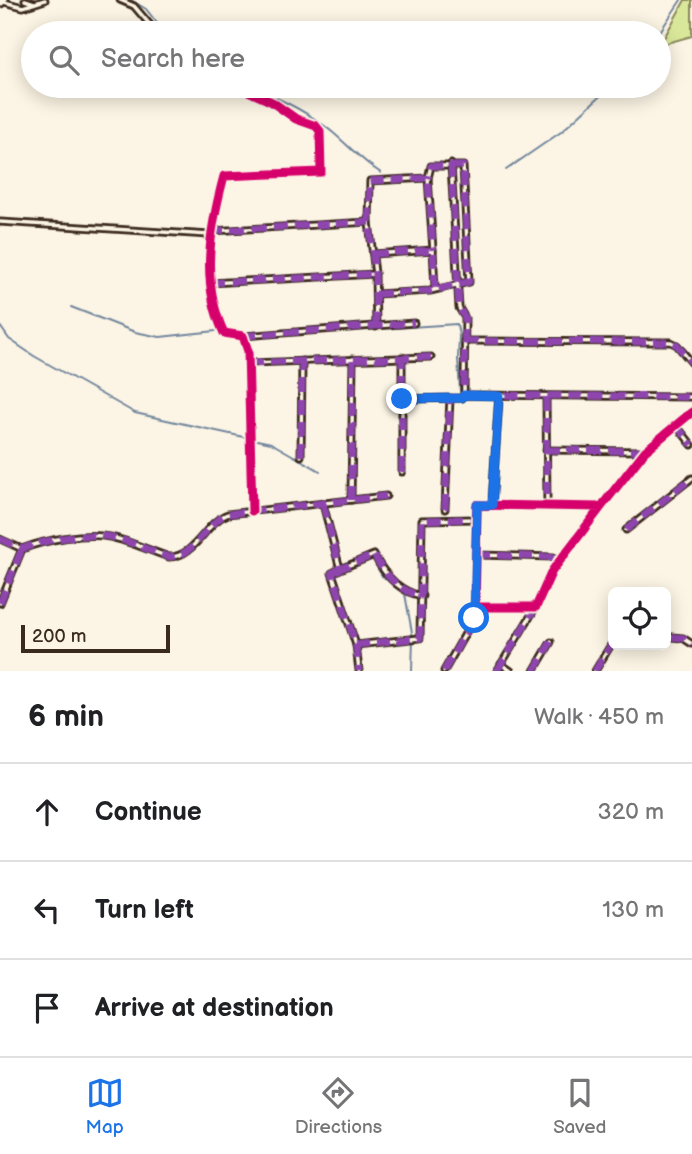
<!DOCTYPE html>
<meta charset="utf-8">
<style>
body{margin:0;font-family:"Balsamiq Sans",sans-serif;background:#f2f2f2;color:#202124}
.controls{position:absolute;right:21px;bottom:21px;display:grid;overflow:hidden;border-radius:10px;box-shadow:0 4px 18px #0003}
.controls button{width:63px;height:63px;display:grid;place-items:center;padding:0;border:0;border-bottom:2px solid #e0e0e0;background:#fff;color:#202124;font:35px sans-serif}
.scale{position:absolute;left:21px;bottom:18px;width:149px;box-sizing:border-box;padding-left:7px;border:4px solid #3b2a1e;border-top:0;font-size:19px;line-height:24px;white-space:nowrap;color:#3b2a1e;-webkit-text-stroke:5px #fcf5e5;paint-order:stroke}
.stop{position:absolute;width:21px;height:21px;margin:-16px;border:5px solid #1a73e8;border-radius:50%;background:#fff}
.stop.end{background:#1a73e8;border-color:#fff;box-shadow:0 2px 7px #0008}
.list{margin:0;padding:0;list-style:none}
h2{display:flex;justify-content:space-between;align-items:center;height:91px;margin:0;padding:0 28px;font-size:30px}
h2 small{font-size:23px;font-weight:400;color:#757577}
.list li{display:grid;grid-template-columns:46px 1fr auto;gap:21px;align-items:center;box-sizing:border-box;height:98px;padding:0 28px;border-top:2px solid #e0e0e0}
.list b{display:block;font-size:26px;white-space:nowrap}
.list em{font-size:23px;font-style:normal;color:#757577}
.icon{flex:none;width:38px;height:38px;fill:none;stroke:currentColor;stroke-width:2;stroke-linecap:round;stroke-linejoin:round}
.map{position:relative;flex:none;width:692px;height:671px;overflow:hidden}
.search{position:absolute;background:#fff;box-shadow:0 4px 18px #0003;left:21px;right:21px;top:21px;height:77px;display:flex;align-items:center;gap:18px;box-sizing:border-box;padding:0 24px;border-radius:38px;color:#757577;font-size:26px}
.sheet{height:385px;background:#fff}
nav{display:flex;justify-content:space-around;align-items:center;box-sizing:border-box;height:98px;border-top:2px solid #e0e0e0;background:#fff;font-size:19px;color:#757577}
nav a{display:grid;justify-items:center;gap:4px}
nav .on{color:#1a73e8}
.map>svg:first-child{display:block}
.green{fill:#d9e79a;stroke:#8a885c;stroke-width:2}
.lines{fill:none;stroke-linecap:round;stroke-linejoin:round}
.stream{stroke:#72869d;stroke-width:2}
.street-casing{stroke:#3b2a1e;stroke-width:9}
.highway-casing{stroke:#3b2a1e;stroke-width:12}
.street{stroke:#fcf5e5;stroke-width:3.5}
.highway{stroke:#fcf5e5;stroke-width:7}
.quiet{stroke:#8e44ad;stroke-width:7;stroke-dasharray:14 7;stroke-linecap:butt}
.cycleway-casing{stroke:#fcf5e5;stroke-width:13}
.cycleway{stroke:#d6006c;stroke-width:9}
.route{stroke:#1a73e8;stroke-width:9}
</style>
<div class="map">
<svg width="692" height="671" viewBox="0 0 692 671">
<rect width="100%" height="100%" fill="#fcf5e5"/>
<filter id="ink" filterUnits="userSpaceOnUse"><feTurbulence type="fractalNoise" baseFrequency=".0143" numOctaves="2"/><feDisplacementMap in="SourceGraphic" scale="14" xChannelSelector="R" yChannelSelector="G"/><feConvolveMatrix kernelMatrix="1 2 1 2 8 2 1 2 1" color-interpolation-filters="sRGB"/></filter>
<g filter="url(#ink)">
<path class="green" d="M685,0H692V36L660,45Z"/>
<g class="lines">
<g class="stream">
<path d="M131,0L146,9L165,33"/>
<path d="M659,33L681,0"/>
<path d="M249,86C277,97 307,111 331,131C348,145 362,161 381,173"/>
<path d="M506,170L561,132L611,86"/>
<path d="M71,307L135,332L160,337L216,331"/>
<path d="M0,326L9,339L34,356L135,413L271,443L320,471"/>
<path d="M347,331L457,324L459,336L458,359L460,391"/>
<path d="M375,564L382,576L405,594L413,638L412,671"/>
</g>
<defs>
<g id="street">
<path d="M25,0L34,3"/>
<path d="M120,0L134,6L157,33"/>
<path d="M4,2L23,7L45,0"/>
<path d="M237,86L272,102L296,119L316,126L320,131L321,172L224,176C210,228 200,282 224,333L243,336L248,351L252,511"/>
<path d="M451,164L459,308L465,318L464,394"/>
<path d="M0,222L210,235"/>
<path d="M211,231L369,222"/>
<path d="M373,254L433,250L435,288"/>
<path d="M210,283L375,274"/>
<path d="M376,294L430,291L469,282L463,166H431L428,178"/>
<path d="M376,327L375,274L369,222L370,181L428,178L433,250"/>
<path d="M243,336L414,323"/>
<path d="M464,341L671,342L677,345L692,363"/>
<path d="M249,363L431,357"/>
<path d="M546,397L547,505"/>
<path d="M402,399L462,398L464,395L692,397"/>
<path d="M676,425L692,445"/>
<path d="M546,450L645,451"/>
<path d="M301,456L302,361"/>
<path d="M402,472V357"/>
<path d="M351,500L353,359"/>
<path d="M323,504L340,569L374,555C384,574 399,592 422,596"/>
<path d="M492,505L499,396"/>
<path d="M601,507L552,571L536,607H475L477,505L601,507L645,451L692,412"/>
<path d="M445,509L450,398"/>
<path d="M626,530L692,478"/>
<path d="M0,539L22,549C45,540 85,532 110,537C130,541 150,551 169,557C196,557 205,522 228,514L386,496"/>
<path d="M477,555L553,557L560,560"/>
<path d="M340,569L332,573L356,645L420,638L422,520L475,519"/>
<path d="M0,603L22,549"/>
<path d="M672,637L683,638L692,644"/>
<path d="M356,645L359,671"/>
<path d="M501,664L511,671"/>
<path d="M444,671L474,618L475,607"/>
<path d="M497,671L536,607"/>
<path d="M534,671L551,642"/>
<path d="M595,671L612,643"/>
</g>
<path id="highway" d="M0,3L3,0"/>
</defs>
<use href="#street" class="street-casing"/>
<use href="#highway" class="highway-casing"/>
<use href="#street" class="street"/>
<use href="#highway" class="highway"/>
<g class="quiet">
<path d="M451,164L459,308L465,318L464,395"/>
<path d="M210,231L369,222"/>
<path d="M373,254L433,250L435,288"/>
<path d="M209,283L375,274"/>
<path d="M376,294L430,291L469,282L463,166H431L428,178"/>
<path d="M376,327L375,274L369,222L370,181L428,178L433,250"/>
<path d="M243,336L414,323"/>
<path d="M464,341L671,342L677,345L692,363"/>
<path d="M249,363L431,357"/>
<path d="M546,397L547,505"/>
<path d="M402,399L462,398L464,395L692,397"/>
<path d="M676,425L692,445"/>
<path d="M546,450L645,451"/>
<path d="M301,456L302,361"/>
<path d="M402,472V357"/>
<path d="M351,500L353,359"/>
<path d="M323,504L340,569L374,555C384,574 399,592 422,596"/>
<path d="M492,505L499,396"/>
<path d="M445,509L450,398"/>
<path d="M626,530L692,478"/>
<path d="M0,539L22,549C45,540 85,532 110,537C130,541 150,551 169,557C196,557 205,522 228,514L386,496"/>
<path d="M477,555L553,557L560,560"/>
<path d="M340,569L332,573L356,645L420,638L422,520L476,519"/>
<path d="M0,603L22,549"/>
<path d="M672,637L683,638L692,644"/>
<path d="M356,645L359,671"/>
<path d="M444,671L474,618L475,607"/>
<path d="M497,671L536,607"/>
<path d="M534,671L551,642"/>
<path d="M595,671L612,643"/>
</g>
<defs>
<g id="cycleway">
<path d="M237,86L272,102L296,119L316,126L320,131L321,172L224,176C210,228 200,282 224,333L243,336L248,351L252,511"/>
<path d="M601,507L552,571L536,607H475L477,505L601,507L645,451L692,412"/>
</g>
</defs>
<use href="#cycleway" class="cycleway-casing"/>
<use href="#cycleway" class="cycleway"/>
</g>
</g>
<g class="lines" filter="url(#ink)">
<path class="route" d="M402,399L462,398L464,395L499,396L492,505H477L474,618"/>
</g>
</svg>
<div class="controls">
<button><svg class="icon" aria-label="locate" viewBox="0 0 24 24"><circle cx="12" cy="12" r="6"/><path d="M12 2v4M12 18v4M2 12h4M18 12h4"/></svg></button>
</div>
<div class="scale">200 m</div>
<div class="stop" style="left:474px;top:618px"></div>
<div class="stop end" style="left:402px;top:399px"></div>
<div class="search"><svg class="icon" aria-label="search" viewBox="0 0 24 24"><circle cx="10" cy="10" r="6"/><path d="M15 15l6 6"/></svg>Search here</div>
</div>
<section class="sheet">
<h2>6 min<small>Walk · 450 m</small></h2>
<ul class="list">
<li><svg class="icon" aria-label="ahead" viewBox="0 0 24 24"><path d="M12 20V5M6 11l6-6 6 6"/></svg><div><b>Continue</b></div><em>320 m</em></li>
<li><svg class="icon" aria-label="left" viewBox="0 0 24 24"><path d="M17 20v-9H6M10 6l-5 5 5 5"/></svg><div><b>Turn left</b></div><em>130 m</em></li>
<li><svg class="icon" aria-label="arrive" viewBox="0 0 24 24"><path d="M6 21V4h12l-3 4 3 4H6"/></svg><div><b>Arrive at destination</b></div></li>
</ul>
</section>
<nav>
<a class="on"><svg class="icon" aria-label="map" viewBox="0 0 24 24"><path d="M3 6l6-2 6 2 6-2v14l-6 2-6-2-6 2zM9 4v14M15 6v14"/></svg>Map</a>
<a><svg class="icon" aria-label="directions" viewBox="0 0 24 24"><path d="M12 3l9 9-9 9-9-9zM9 14v-3h6M13 9l2 2-2 2"/></svg>Directions</a>
<a><svg class="icon" aria-label="saved" viewBox="0 0 24 24"><path d="M7 4h10v16l-5-4-5 4z"/></svg>Saved</a>
</nav>
